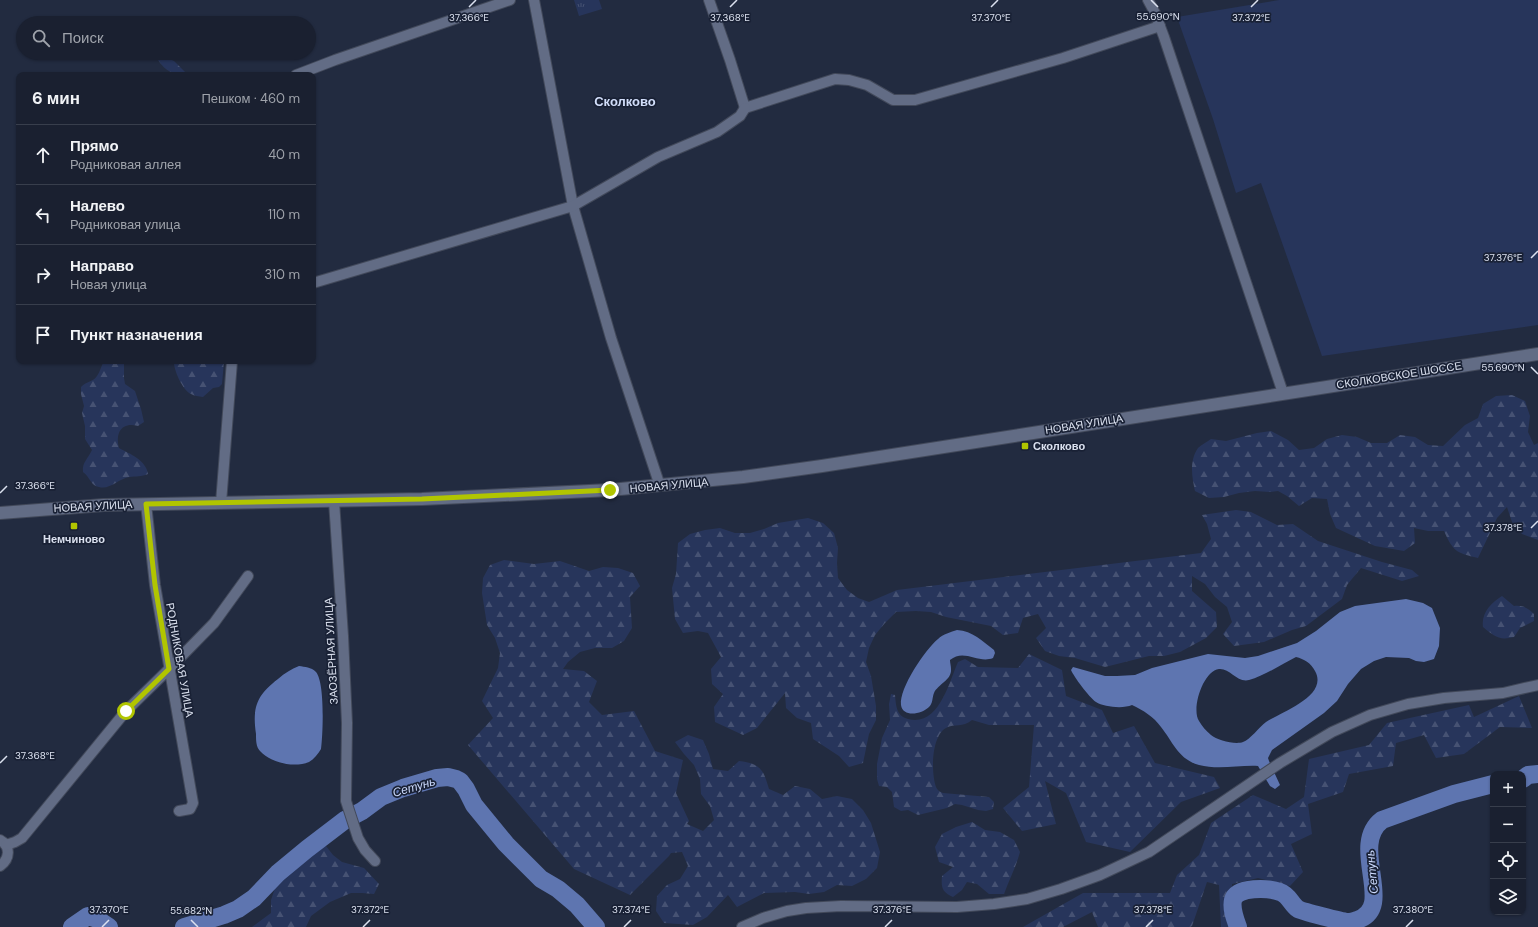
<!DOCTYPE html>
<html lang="ru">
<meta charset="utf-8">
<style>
body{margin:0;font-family:"DM Sans",sans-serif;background:#232838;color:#f1f3f6}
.controls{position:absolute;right:12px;bottom:12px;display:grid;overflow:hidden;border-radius:8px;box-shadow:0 1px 3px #0004}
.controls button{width:36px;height:36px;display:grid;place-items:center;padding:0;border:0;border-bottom:1px solid #383e4c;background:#1a2030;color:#f1f3f6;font:20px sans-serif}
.stop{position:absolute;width:12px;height:12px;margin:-9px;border:3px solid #b1c500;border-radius:50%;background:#fff}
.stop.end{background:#b1c500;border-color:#fff;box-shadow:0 1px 4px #0008}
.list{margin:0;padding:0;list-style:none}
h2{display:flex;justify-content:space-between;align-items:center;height:52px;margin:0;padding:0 16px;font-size:17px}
h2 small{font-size:13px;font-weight:400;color:#9fa3ab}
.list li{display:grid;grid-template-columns:26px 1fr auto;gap:12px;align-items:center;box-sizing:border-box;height:60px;padding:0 16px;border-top:1px solid #383e4c}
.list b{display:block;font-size:15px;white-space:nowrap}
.list p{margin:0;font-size:13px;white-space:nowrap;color:#9fa3ab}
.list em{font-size:13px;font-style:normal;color:#9fa3ab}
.icon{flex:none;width:22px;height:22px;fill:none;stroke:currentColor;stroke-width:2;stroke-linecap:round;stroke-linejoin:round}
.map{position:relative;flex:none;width:1538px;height:927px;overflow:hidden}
.search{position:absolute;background:#1a2030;box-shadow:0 1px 3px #0004;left:16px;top:16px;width:300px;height:44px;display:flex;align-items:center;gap:10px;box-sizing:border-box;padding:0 14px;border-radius:22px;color:#9fa3ab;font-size:15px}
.panel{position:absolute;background:#1a2030;box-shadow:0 1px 3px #0004;left:16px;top:72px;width:300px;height:292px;border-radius:8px}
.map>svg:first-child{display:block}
.green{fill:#27355b}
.forest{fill:url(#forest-firs)}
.park{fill:url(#park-tufts)}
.water{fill:#5e75b0;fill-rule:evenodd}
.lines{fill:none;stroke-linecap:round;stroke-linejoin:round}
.river{stroke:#5e75b0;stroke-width:18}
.minor-casing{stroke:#42495a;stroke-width:12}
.tertiary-casing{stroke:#42495a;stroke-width:14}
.minor{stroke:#626c85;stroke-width:10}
.tertiary{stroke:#626c85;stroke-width:12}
.route{stroke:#b1c500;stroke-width:5}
.ticks{fill:none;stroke:#dbe1ef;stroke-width:1.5}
.poi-dot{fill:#b1c500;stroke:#192135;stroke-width:1.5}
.labels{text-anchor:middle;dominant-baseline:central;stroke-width:3.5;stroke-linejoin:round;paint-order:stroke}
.street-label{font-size:11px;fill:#dbe1ef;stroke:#192135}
.poi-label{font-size:11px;font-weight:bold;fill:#dbe1ef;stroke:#192135;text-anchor:start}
.water-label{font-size:12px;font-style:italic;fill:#cbd9fc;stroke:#192135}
.quarter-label{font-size:13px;font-weight:bold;fill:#d2defa;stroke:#192135}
.ticks-label{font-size:10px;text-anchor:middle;fill:#dbe1ef;stroke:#192135;stroke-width:3.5;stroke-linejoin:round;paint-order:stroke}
</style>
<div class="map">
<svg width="1538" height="927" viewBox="0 0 1538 927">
<defs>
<pattern id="forest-firs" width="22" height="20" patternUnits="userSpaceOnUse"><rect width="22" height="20" fill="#27355b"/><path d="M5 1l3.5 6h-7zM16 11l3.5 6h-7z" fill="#465273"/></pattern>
<pattern id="park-tufts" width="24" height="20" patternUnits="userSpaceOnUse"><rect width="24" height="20" fill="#27355b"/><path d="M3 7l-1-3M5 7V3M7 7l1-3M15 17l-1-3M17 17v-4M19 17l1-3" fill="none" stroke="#465273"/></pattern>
</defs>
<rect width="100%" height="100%" fill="#222b40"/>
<path class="green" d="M1279,0H1538V325L1322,356L1261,183L1236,193L1213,119L1177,17Z"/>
<g class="forest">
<path d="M163,56L174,61L188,75C174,75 166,72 158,60Z"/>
<path d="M104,361H124V378L125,384L135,391L141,409L144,422L138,426C122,422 115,432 119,448C130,454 146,460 148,474C141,477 136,476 129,477C118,479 110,490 99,487C91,486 90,477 83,472C82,462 88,459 92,450L85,439V426L82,413L84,406L81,394V387C87,381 93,382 97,376C100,372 101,366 104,361Z"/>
<path d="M174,361H224L222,384L219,387L213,388L203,397C199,396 194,396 191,394C183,391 173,369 174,361Z"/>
<path d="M1512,395L1525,401L1530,416L1528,432L1534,445L1538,443V540L1522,534L1512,522L1507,507L1497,518L1478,558C1456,553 1453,551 1444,531H1428L1414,528L1415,543L1404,551L1375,546L1336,528L1330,514L1327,499L1312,498L1299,506L1287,496L1278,491L1270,492L1255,491L1239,493L1224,497L1209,498L1195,491C1192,477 1189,461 1198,448C1201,445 1207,442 1211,439L1226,441L1257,433L1271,431L1288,440L1299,450L1314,448L1327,439L1342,435L1357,437L1371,443H1387L1400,435L1415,437L1428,445L1443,446L1465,425L1478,418L1483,404L1496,396Z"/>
<path d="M1236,510L1251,512L1277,525L1293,524L1318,541L1382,562L1412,570L1419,576L1402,581L1361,568L1347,585L1342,599L1306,626L1292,630L1264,642L1234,646L1223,634L1232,622L1227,607L1215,597L1205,584L1192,576V591L1216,612L1217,627L1206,638L1180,652L1164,656H1149L1105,667L1075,658L1059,656L1045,651L1036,638L1046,628L1038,614L1023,618L1018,633L1003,635L991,626L946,617L931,612L916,611L896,612L885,623L875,635L869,648L866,662L871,676L876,706V720L869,734L863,763L849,767L839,756L813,739L811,723L797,718L786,708L785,693L757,728L743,735L715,722L714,707L723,694L712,684L711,669L721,657L708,633L698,631L683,633L675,619L672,588L676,574L678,543L690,534L705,530L720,528L735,533H750L764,529L778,523L808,518L823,523L834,533L838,548L837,563L838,578L847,590L858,598L869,602L897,590L1201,553L1211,539L1207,524L1202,515Z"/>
<path d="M504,560L534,564L560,561L589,571L603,567L618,568L633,573L640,586L630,597L632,628L624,641L612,648H595L580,652L568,662L563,669L584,671L597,681L589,702L602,715L634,711L655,751L683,760L676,793L689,821L687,824L703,831L714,820L710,806L701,794L700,779L694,765L684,754L675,742L688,735L703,740L709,754L713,769L728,771L739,761C761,764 763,769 769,789L783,795L795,786L810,789L822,799L837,796L852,799L863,810L871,823L880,852L877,868L866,879L852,886L837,885L824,892L809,894L795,892L764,893L737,907L728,895L707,917L693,925L664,923L656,911L657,896L667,885L680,879L688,866L682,852L671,853L669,856L630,895L574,869L468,745L493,718L482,701L498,668L500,653L495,638L487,625L482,593L483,578L490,565Z"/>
<path d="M1502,596L1514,606C1523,605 1528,608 1534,614V621L1520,628L1514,637C1499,641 1494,636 1483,627C1481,613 1491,603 1502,596Z"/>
<path d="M1029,654L1062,670L1066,696L1102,710L1113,733L1134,726L1155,763L1214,777L1220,788L1181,802L1130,852L1086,842L1066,793L1045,781L1056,824L1022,831L1003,808L1029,787L1034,725H989L972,720C962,728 955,723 946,728C931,736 931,774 936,787C937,790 940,792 943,793L989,797L994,802L993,809L986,811L978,810L962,805L955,804L947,808L918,815L908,810L901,811L894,807L892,792L887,787L879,786L877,779V764L882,738L890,720L889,704L891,694L895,695C896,705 896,716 908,719C939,727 949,682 958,662L965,659L978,667L1018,668Z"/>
<path d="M1519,696L1532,728L1500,727L1464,754L1436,758L1424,735L1396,743L1393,766L1349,774L1343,792L1308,804L1312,834L1291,844L1303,872L1290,886L1258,878L1232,884L1234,927H1221L1219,885L1207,882L1192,926L1190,927H1098L1092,912L1063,927H1023L1083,893H1170L1177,875L1199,855L1211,823L1253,795L1286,809L1304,797L1309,759L1369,745L1387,723L1469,705L1474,717Z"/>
<path d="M972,822L985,830L1000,832L1014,840L1020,852C1016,867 1009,880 1004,894H989L977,884L967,882L962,890L953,897C942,892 941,888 942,876L953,867L939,862L935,847L942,834L956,827Z"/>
<path d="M326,846L333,855L342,862L364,868L379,884L374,894L362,893H351L330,902L311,916L306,927H252L271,913V900L275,888L281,879L315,848Z"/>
</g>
<path class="park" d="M574,0H599L602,9L579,16Z"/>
<g class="water">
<path d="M1406,599L1423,603L1432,608L1440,628L1439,646L1434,659L1424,662L1416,661L1409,658L1386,657L1374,661L1361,669L1348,684L1337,701L1324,713L1272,750L1268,758L1269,761L1280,785L1275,789L1270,786L1258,766C1239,765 1218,770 1199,765C1178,759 1173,742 1161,727C1154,717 1143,710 1132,705C1123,709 1104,707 1096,702C1089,697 1074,677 1071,670L1073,667L1105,676H1117L1135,675L1152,668L1208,654L1245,658L1258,656L1297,643L1316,631L1340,612L1355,606ZM1296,657C1304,659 1311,663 1315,671C1329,696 1281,712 1266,722C1259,727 1250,740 1243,742C1235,745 1217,740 1211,735C1206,731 1202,726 1199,721C1191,709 1203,671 1219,669C1230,668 1237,683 1249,680C1264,676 1282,664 1296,657Z"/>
<path d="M957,630C973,631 982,641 994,650L995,653L993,658C978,664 964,648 950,660C950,663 951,666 951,669C952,680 938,684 934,693C932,698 933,703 929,707C922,714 903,718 901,705C899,688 925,650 938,639C943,634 951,632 957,630Z"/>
<path d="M299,666C305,667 311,667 316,672C325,683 323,733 321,749C318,754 314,759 309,762C294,768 271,763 260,751C256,747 256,740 256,734C252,707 257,695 278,679C285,673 291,669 299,666Z"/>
</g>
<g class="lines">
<g class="river">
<path d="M1523,779L1528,775L1538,774"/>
<path d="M72,927L88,916L97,919L109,927"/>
<path d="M184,927L224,915L238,909L254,898L278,873L307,849L345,820L362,811L381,797L403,788L437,778L448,777L456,779L460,781L466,789L474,805L506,844L541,879L558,889L577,905L596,927"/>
<path d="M1238,927C1235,919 1231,909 1233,900C1237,886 1269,888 1280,892C1289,895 1291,904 1298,909C1301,911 1343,922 1348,922C1351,922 1354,921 1357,920C1397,908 1348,846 1382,820L1454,794L1493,784"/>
</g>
<defs>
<g id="minor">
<path d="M534,0L573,206L611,338L660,486"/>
<path d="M709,0L730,60L745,108L835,79L849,80L867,85L893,100H915L1063,58L1160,26"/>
<path d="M1148,0L1155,13L1164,37L1283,393"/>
<path d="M296,75L335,60L510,0"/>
<path d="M313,283L573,206L658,157L717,132L740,116L745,108"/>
<path d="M334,501L343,636L347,723L346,801L358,838L365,850L375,861"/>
<path d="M221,503L232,361"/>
<path d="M146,504L155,585L193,803L190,809L179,811"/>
<path d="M0,840C11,846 10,859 0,866"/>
<path d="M6,845L15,842L22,838L126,711L169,669L214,623L248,576"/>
<path d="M742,927L763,918L787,911L806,908L841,906L957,907L994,904L1027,899L1061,889L1100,875L1149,852L1280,763L1332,732L1370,715L1408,704L1444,698L1503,693L1538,685"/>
</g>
<path id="tertiary" d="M0,513L104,505L422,499L610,490L743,477L822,466L1538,354"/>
</defs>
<use href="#minor" class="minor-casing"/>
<use href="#tertiary" class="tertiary-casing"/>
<use href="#minor" class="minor"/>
<use href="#tertiary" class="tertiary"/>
</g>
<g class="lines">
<path class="route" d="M126,711L169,669L155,585L146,504L422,499L610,490"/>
</g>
<path class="ticks" d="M1151,0L1158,7M469,7L476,0M730,7L737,0M991,7L998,0M1251,7L1258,0M1531,258L1538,251M1531,367L1538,374M0,493L7,486M1531,528L1538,521M0,763L7,756M191,920L198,927M102,927L109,920M363,927L370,920M624,927L631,920M885,927L892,920M1146,927L1153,920M1406,927L1413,920"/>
<g class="poi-dot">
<rect x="1021" y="442" width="8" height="8" rx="2"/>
<rect x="70" y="522" width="8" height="8" rx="2"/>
</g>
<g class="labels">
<g class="street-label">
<text transform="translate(1399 375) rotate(-9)">СКОЛКОВСКОЕ ШОССЕ</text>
<text transform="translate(1084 424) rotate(-9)">НОВАЯ УЛИЦА</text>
<text transform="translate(669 485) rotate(-5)">НОВАЯ УЛИЦА</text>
<text transform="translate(93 506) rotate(-3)">НОВАЯ УЛИЦА</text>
<text transform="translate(331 651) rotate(-93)">ЗАОЗЁРНАЯ УЛИЦА</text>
<text transform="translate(180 660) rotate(80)">РОДНИКОВАЯ УЛИЦА</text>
</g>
<g class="poi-label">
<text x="1033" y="446">Сколково</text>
<text x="74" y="539" text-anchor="middle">Немчиново</text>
</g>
<g class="water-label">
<text transform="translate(414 787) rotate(-16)">Сетунь</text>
<text transform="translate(1372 872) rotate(-95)">Сетунь</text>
</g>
<g class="quarter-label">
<text x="625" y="101">Сколково</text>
</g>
</g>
<g class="ticks-label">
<text x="1158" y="20">55.690°N</text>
<text x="469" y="21">37.366°E</text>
<text x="730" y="21">37.368°E</text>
<text x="991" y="21">37.370°E</text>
<text x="1251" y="21">37.372°E</text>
<text x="1503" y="261">37.376°E</text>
<text x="1503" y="371">55.690°N</text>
<text x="35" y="489">37.366°E</text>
<text x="1503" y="531">37.378°E</text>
<text x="35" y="759">37.368°E</text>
<text x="109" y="913">37.370°E</text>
<text x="370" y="913">37.372°E</text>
<text x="631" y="913">37.374°E</text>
<text x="892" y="913">37.376°E</text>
<text x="1153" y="913">37.378°E</text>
<text x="1413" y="913">37.380°E</text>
<text x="191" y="914">55.682°N</text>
</g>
</svg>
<div class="controls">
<button>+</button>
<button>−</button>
<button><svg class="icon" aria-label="locate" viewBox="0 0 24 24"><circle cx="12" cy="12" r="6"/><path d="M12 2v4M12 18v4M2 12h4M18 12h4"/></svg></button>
<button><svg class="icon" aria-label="layers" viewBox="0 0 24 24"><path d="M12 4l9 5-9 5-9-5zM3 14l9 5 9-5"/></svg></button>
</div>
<div class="stop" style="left:126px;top:711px"></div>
<div class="stop end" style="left:610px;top:490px"></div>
<div class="search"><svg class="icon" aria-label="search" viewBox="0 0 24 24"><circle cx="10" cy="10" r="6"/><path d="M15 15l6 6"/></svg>Поиск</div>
<section class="panel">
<h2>6 мин<small>Пешком · 460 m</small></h2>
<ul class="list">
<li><svg class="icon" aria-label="ahead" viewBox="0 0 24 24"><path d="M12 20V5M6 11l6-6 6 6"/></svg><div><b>Прямо</b><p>Родниковая аллея</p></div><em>40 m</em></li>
<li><svg class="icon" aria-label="left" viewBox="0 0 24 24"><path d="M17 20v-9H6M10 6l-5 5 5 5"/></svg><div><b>Налево</b><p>Родниковая улица</p></div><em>110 m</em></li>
<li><svg class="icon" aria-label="right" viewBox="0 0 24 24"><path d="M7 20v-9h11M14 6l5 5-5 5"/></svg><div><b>Направо</b><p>Новая улица</p></div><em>310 m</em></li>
<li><svg class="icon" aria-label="arrive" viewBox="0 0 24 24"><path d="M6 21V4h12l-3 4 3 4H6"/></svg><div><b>Пункт назначения</b></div></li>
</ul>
</section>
</div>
